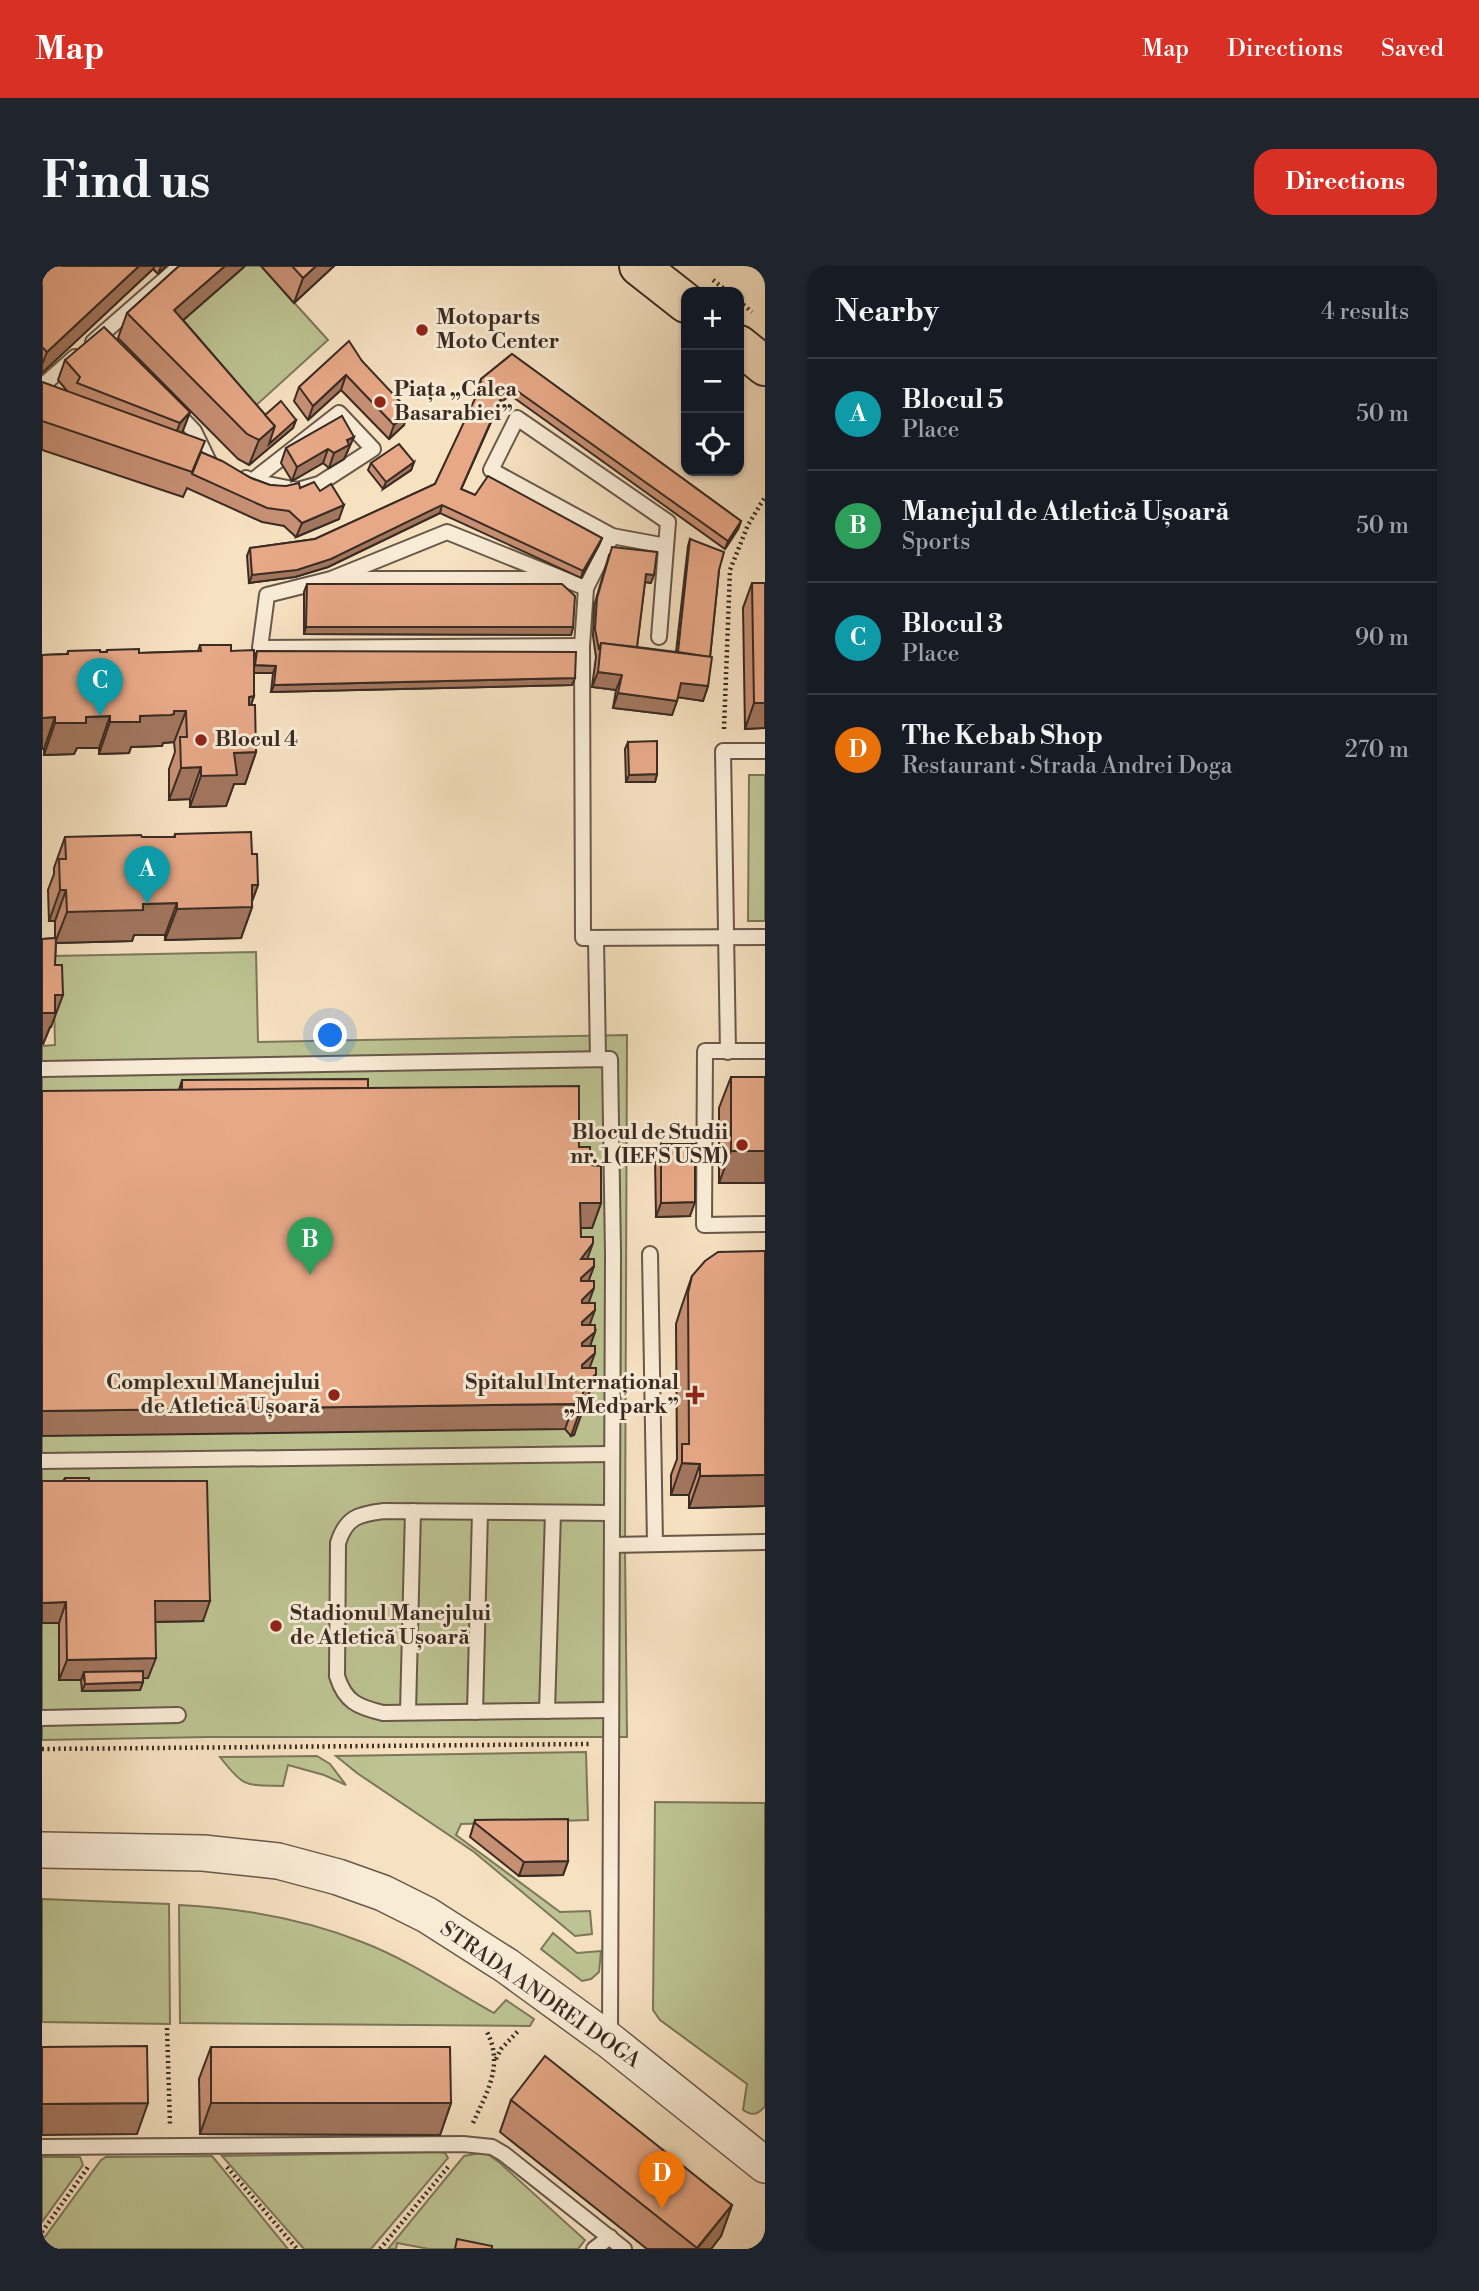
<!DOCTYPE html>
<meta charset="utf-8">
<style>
body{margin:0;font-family:"Libre Bodoni",serif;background:#20242c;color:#f1f3f6}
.controls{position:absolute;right:21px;top:21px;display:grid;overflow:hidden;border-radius:14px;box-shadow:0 2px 5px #0004}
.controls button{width:63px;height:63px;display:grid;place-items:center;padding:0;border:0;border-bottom:2px solid #363941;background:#171b24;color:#f1f3f6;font:35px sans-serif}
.you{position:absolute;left:289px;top:770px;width:24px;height:24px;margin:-18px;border:5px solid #fff;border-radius:50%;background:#1a73e8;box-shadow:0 0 0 10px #1a73e833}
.badge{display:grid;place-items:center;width:46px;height:46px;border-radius:50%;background:#d93025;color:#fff;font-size:23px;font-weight:700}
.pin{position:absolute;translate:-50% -58px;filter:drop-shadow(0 2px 4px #0008)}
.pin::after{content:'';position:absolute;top:37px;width:24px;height:21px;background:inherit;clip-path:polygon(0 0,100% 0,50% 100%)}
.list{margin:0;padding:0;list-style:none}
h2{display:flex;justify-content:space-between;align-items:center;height:91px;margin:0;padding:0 28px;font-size:30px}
h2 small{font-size:23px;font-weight:400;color:#9ea1a6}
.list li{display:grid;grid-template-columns:46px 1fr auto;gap:21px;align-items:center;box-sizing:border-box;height:112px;padding:0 28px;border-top:2px solid #363941}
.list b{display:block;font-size:26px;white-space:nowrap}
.list p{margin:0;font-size:23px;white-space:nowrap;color:#9ea1a6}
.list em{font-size:23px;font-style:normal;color:#9ea1a6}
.icon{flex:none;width:38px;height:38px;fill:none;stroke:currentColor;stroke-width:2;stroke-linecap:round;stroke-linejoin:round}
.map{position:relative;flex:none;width:723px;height:1983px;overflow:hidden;border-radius:21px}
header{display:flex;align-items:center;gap:42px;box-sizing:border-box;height:98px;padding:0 35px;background:#d93025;color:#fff}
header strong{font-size:33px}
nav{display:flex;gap:38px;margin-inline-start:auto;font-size:24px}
.intro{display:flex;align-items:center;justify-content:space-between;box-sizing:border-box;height:168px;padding:0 42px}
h1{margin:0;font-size:49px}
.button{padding:18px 32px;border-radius:21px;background:#d93025;color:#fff;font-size:24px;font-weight:700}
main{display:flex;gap:42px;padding:0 42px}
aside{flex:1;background:#171b24;border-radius:21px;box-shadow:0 2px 5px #0004}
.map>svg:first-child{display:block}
.green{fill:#bdc392;stroke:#7c775a;stroke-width:2}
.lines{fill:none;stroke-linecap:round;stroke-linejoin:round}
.service-casing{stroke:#69584a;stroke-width:18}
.tertiary-casing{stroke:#69584a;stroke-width:38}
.primary-casing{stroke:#3a2b23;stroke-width:42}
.path{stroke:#3a2b23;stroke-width:4.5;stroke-dasharray:2 3.5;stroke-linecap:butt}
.service{stroke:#f9ecd7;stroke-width:14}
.tertiary{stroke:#f9ecd7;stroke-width:35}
.primary{stroke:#f6e1c1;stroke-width:38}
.wall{fill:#c79074;stroke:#3a2b23;stroke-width:2}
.shaded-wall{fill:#a2765e;stroke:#3a2b23;stroke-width:2}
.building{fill:#e7a887;stroke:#3a2b23;stroke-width:2}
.poi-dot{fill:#8f2418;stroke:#f9ecd7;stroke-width:2.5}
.labels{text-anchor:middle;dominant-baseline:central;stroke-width:6;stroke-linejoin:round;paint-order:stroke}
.poi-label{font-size:21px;font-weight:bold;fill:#3a2b23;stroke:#f9ecd7;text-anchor:start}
.street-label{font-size:21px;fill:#3a2b23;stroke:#f9ecd7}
</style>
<header>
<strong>Map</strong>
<nav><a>Map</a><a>Directions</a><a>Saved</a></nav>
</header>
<div class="intro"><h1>Find us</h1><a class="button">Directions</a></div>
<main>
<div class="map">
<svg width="723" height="1983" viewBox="0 0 723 1983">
<rect width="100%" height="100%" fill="#f6e1c1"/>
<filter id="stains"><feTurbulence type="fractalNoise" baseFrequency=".00286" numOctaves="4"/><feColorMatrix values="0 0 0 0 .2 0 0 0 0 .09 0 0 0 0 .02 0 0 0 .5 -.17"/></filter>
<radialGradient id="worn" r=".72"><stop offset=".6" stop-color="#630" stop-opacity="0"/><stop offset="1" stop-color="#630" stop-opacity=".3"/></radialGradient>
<g class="green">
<path d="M203,0H219L286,74L198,154L123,70Z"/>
<path d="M707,509H723V655H706Z"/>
<path d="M214,686L216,776L585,769L583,1283L585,1471H166L0,1474V780L13,779L11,690Z"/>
<path d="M544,1486L546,1554L419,1558L414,1569L518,1646L548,1645L550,1668L533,1670L432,1586L315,1507L294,1490Z"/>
<path d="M275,1490L288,1498L304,1519L282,1509L246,1499L241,1520C203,1519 202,1522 178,1491Z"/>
<path d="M613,1536L723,1537V1840C716,1849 710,1850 701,1844L705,1818L618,1754L611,1744Z"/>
<path d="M0,1633L127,1638L128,1758L0,1756Z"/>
<path d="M137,1639C198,1642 262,1653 320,1676C367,1694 409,1723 452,1747L464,1734L492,1753L488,1760L138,1757Z"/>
<path d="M511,1667L535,1687L559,1685L557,1706L549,1713L540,1715L499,1683Z"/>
<path d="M397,1886L403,1887L406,1892L329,1983H262L180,1890Z"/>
<path d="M439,1887L447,1889L458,1897L543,1974L536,1983H387L355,1977L354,1983H346L422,1890Z"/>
<path d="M170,1890L246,1983H0V1975L59,1894L64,1891Z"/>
<path d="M0,1891H38L41,1899L0,1956Z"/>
</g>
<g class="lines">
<defs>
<g id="service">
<path d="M51,76L138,0"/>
<path d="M0,120L33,91"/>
<path d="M131,143L152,165L167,196"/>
<path d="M204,212L210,215L256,224L277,218L331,183L297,147L210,215"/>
<path d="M570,270L544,322L540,380L541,672L723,671"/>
<path d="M296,313H513"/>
<path d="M617,371L626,256L475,152L449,204L570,270L624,280"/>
<path d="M540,380L218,382L225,329L289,313L405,266L544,322"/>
<path d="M554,672L556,793"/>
<path d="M723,785H663L662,959L723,958"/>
<path d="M686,786L681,485H723"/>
<path d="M0,803L568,793L571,988L568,1770"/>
<path d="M608,988L613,1277"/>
<path d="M0,1195L570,1188"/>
<path d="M570,1279L723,1276"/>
<path d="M569,1444L341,1447C316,1441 303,1436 295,1410L296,1277C304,1251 317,1248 342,1245L570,1247"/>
<path d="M505,1445L511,1247"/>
<path d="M366,1446L371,1245"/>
<path d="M433,1446L438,1246"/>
<path d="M0,1452L136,1449"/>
<path d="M0,1881L421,1878L450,1881L462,1888L582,1983"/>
<path d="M552,1983L568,1971"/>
</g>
<path id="tertiary" d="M0,1584L161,1587L236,1595L296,1611L341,1627L385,1649L465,1700L568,1775L723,1899"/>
<g id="primary">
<path d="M597,0L644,37"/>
<path d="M697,79L723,100"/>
</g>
</defs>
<use href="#service" class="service-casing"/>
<use href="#tertiary" class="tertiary-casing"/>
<use href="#primary" class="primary-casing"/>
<g class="path">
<path d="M671,14L686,26"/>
<path d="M697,35L710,46"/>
<path d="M682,463L688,304L706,259L723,231"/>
<path d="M0,1483L548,1478"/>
<path d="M125,1762L128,1859"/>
<path d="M454,1793L459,1783L477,1764"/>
<path d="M431,1857C445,1826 462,1799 445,1766"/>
<path d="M185,1901L255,1983"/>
<path d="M0,1966L46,1901"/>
<path d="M338,1983L406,1901"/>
</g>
<use href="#service" class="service"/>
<use href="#tertiary" class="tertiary"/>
<use href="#primary" class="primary"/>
</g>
<g class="wall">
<path d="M0,0H124L116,8L111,3L0,107Z"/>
<path d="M137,0H203L141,54L223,149L254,154L251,162L207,199L196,193L76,72L85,47Z"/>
<path d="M219,0H292L252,37Z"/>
<path d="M470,88L699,255L696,263L683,283L468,129L457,138L419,223L433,229L560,272L557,279L539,312L398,247L286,301L253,311L207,317L205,290L208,282L273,273L393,218L436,128V121L439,113Z"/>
<path d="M23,94L148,146L140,167L159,186L209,212L228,219L278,225L297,253L254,271L242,260L220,256L145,222L141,231L0,184V116L26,126L16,114Z"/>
<path d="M320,95L362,159L347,173L299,124L266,154L252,135L257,121Z"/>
<path d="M300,150L306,185L305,186L302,193L287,202L281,197L250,215L239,197L244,182Z"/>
<path d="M372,196L369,204L341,223L326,204L329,197Z"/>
<path d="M648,273L677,304L668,391L666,420L661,435L636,431L630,449L571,442L574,424L550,421L554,391L551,370L552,340L567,289L609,317L603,316L595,381L634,386L646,280Z"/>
<path d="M710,317H723V462L703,463L701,342Z"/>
<path d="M265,318L531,361L529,369L262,368V326Z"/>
<path d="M158,379L189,385L212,392L215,385L530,419L229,426L231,407H212V430L209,439L214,486L203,518H192L184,540L148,541V533L127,534V503L133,486L132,476L121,477L120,480H117L89,481L87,487L57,488V482H35L32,488L2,489V483H0V389L25,388L26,385L64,386L65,384L97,387L156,385Z"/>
<path d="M586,476L615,508L613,516H584L583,483Z"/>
<path d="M133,568L210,588L216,619L210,635V641L199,672L123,674V669H92L90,675L14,677L9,761H8L1,778H0V673L13,672V655H7L6,624L12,608V602L23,571H132Z"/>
<path d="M689,811H723V917H677V842Z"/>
<path d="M140,814L326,822L537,881L548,899L559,937L550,962H538L539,971L545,993L552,1000L546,1015V1037L547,1059L553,1066L548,1080V1102L545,1133L541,1137L532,1169L529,1170L523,1163L137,824Z"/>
<path d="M619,878L648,950L614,951L613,893Z"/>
<path d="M723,985V1240L647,1242V1229H629V1209L635,1193L634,1058L639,1042L650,1010Z"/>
<path d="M23,1212L47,1215L161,1355L113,1356L106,1412H101V1416L98,1424L40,1425L39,1414H17V1357H0V1215H21Z"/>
<path d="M433,1554L526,1595L521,1609L477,1610L428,1571Z"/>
<path d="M169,1781L409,1837L398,1869L158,1868L157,1813Z"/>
<path d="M469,1834L690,1939L679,1970L669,1983H605L458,1866Z"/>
</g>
<g class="shaded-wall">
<path d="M97,0H113L111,3L0,107V99L5,86Z"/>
<path d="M119,0H124L116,8Z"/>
<path d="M183,0H203L123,70L132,44Z"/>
<path d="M274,0H292L252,37L261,12Z"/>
<path d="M304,109L299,124L266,154L271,140Z"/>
<path d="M471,122L468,129L457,138L416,230L460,130Z"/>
<path d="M367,145L362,159L347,173L352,159Z"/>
<path d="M148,146L140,167L130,177L138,157Z"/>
<path d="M254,154L251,162L207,199L217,174L233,160Z"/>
<path d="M312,171L302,193L287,202L292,187L305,174Z"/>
<path d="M286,183L281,197L250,215L255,201Z"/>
<path d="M372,196L369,204L341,223L344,216Z"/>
<path d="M302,239L297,253L254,271L260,257Z"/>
<path d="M400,239L398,247L286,301L253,311L207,317L210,309Z"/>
<path d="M699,255L696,263L683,283L686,275Z"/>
<path d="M560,272L557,279L539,312L541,305Z"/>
<path d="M604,308L612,309L609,317L602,316Z"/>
<path d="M264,361H531L529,369L262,368Z"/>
<path d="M213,399L234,400L231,407H210Z"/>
<path d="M556,406L580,409L574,424L550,421Z"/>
<path d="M533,412L530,419L229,426L232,419Z"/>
<path d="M639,417L666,420L661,435L634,431Z"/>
<path d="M576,427L635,435L630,449L571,442Z"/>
<path d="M212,430L201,462L207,431Z"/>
<path d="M712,437H723V462L703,463Z"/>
<path d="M132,445H144L132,476L121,477L120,480H117L89,481L87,487L57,488L68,456L98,450Z"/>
<path d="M68,450L57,482H35L32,488L2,489L13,457L44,451Z"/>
<path d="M13,451L2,483H0V452Z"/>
<path d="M214,486L203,518H192L184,540L148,541L159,510L192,487Z"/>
<path d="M159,501L148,533L127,534L139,502Z"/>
<path d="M615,508L613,516H584L587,509Z"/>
<path d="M210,619H216L208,641H210L199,672L123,674L135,643Z"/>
<path d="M18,624H24L13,655H7Z"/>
<path d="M135,637L123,669H92L90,675L13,677L25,646L101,638Z"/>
<path d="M13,729H21L9,761H8L1,778H0V747Z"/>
<path d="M689,885H723V917H677Z"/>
<path d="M653,936L648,950L614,951L619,937Z"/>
<path d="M538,937H559L550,962H529Z"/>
<path d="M551,977L542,1002L539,993Z"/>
<path d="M552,1000L543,1025L530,1037L539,1012Z"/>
<path d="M552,1022L543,1047L530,1059L540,1034Z"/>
<path d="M553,1044L544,1069L531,1081L540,1056Z"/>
<path d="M553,1066L544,1091L531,1102L540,1077Z"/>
<path d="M553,1087L544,1112L531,1124L540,1099Z"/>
<path d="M554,1108L545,1133L536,1142L541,1120Z"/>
<path d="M532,1138L523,1163L0,1170V1145Z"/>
<path d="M541,1144L532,1169L529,1170L538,1145Z"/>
<path d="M640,1197L658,1198L647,1229H629Z"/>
<path d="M723,1209V1240L647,1242L658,1210Z"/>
<path d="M113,1335H168L161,1355L105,1356Z"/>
<path d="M24,1336L17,1357H0V1337Z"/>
<path d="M114,1392L106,1412L42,1414V1406L39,1414H17L25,1394Z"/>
<path d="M101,1416L98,1424L40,1425L43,1418Z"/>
<path d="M526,1595L521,1609L477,1610L482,1596Z"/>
<path d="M106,1837L95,1868L0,1869V1838Z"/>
<path d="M169,1837H409L398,1869L158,1868Z"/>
<path d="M690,1939L679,1970L669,1983H655Z"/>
</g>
<g class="building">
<path d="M0,0H97L5,86L1,82L0,83Z"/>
<path d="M137,0H183L132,44L233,160L217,174L205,168L85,47Z"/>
<path d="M250,0H274L261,12Z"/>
<path d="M62,61L148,146L138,157L35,117L38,111L23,94Z"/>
<path d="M307,75L320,95L367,145L352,159L304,109L271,140L257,121Z"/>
<path d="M470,88L699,255L686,275L471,122L460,130L419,223L433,229L446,210L560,272L541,305L400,239L289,293L255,304L210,309L208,282L273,273L393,218L438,122L439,113Z"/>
<path d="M0,116L163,175L150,206L0,155Z"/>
<path d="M239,135L254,154L227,178L233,160L223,149Z"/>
<path d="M300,150L312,171L305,174L307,179L292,187L286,183L255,201L244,182Z"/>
<path d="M357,178L372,196L344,216L329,197Z"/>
<path d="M159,186L180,195L209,212L228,219L244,220L257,217L258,222L272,216L278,225L289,218L302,239L260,257L247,245L225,242L150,208Z"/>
<path d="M648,273L682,286L677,304L668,391L636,386Z"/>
<path d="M570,281L615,286L612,309L604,308L595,381L559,377L557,384L553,363L555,332Z"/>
<path d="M710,317H723V437H712Z"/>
<path d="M265,318H520L533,330L531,361H264Z"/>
<path d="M559,377L670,391L666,420L639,417L635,435L576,427L580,409L556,406Z"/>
<path d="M158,379H189V385L212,384V430L207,431V439H213L214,486L192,487L195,509L159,510V501L139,502L138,471H145L144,445H132V448L129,449L98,450V456H68V450L44,451V457H13V451L0,452V389L26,388V385L58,384V386H65V384L97,383V387L159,385Z"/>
<path d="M215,385L534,386L533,412L232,419L234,400L213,399Z"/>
<path d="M615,475V508L587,509L586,476Z"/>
<path d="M209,566L210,588H215L216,619H210V641L135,643V637L101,638V644L25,646L24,624H18L17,593H24L23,571L99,569L100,571H133V568Z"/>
<path d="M14,672L13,699H20L21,729H13V747H0V673Z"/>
<rect x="689" y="811" width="34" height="74"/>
<path d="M326,813V822L140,824V814Z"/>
<path d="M537,820V881H548V899L559,900V937H538L539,971H551V977L539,993H552V1000L539,1012V1015H552V1022L540,1034V1037H553V1044L540,1056V1059H553V1066L540,1077V1080H553V1087L540,1099V1102H554V1108L541,1120V1144L538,1145L532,1138L0,1145V825Z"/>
<path d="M619,878H653V936L619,937Z"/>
<path d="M723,985V1209L658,1210V1198L640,1197V1178H647L646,1027L650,1010L663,995L676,986Z"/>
<rect x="23" y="1212" width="24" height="3"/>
<path d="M0,1215H165L168,1335H113L114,1392L25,1394L24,1336L0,1337Z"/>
<path d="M101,1405V1416L43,1418L42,1406Z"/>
<path d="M526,1553V1595L482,1596L433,1557V1554Z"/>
<path d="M105,1780L106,1837L0,1838V1781Z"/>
<path d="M169,1781H408L409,1837H169Z"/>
<path d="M503,1790L690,1939L655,1982L469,1834Z"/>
<path d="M415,1973L450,1980V1983H413Z"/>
</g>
<g class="poi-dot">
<circle cx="380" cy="64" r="7"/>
<circle cx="338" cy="136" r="7"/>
<circle cx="159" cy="474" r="7"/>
<circle cx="700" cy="879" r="7"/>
<circle cx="292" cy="1129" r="7"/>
<path d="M649.5 1118.5h7v7h7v7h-7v7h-7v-7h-7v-7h7z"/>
<circle cx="234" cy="1360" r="7"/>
</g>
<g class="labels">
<g class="poi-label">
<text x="394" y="52">Motoparts<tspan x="394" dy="24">Moto Center</tspan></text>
<text x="352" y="124">Piața „Calea<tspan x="352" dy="24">Basarabiei”</tspan></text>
<text x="173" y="474">Blocul 4</text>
<text x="686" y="867" text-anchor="end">Blocul de Studii<tspan x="686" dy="24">nr. 1 (IEFS USM)</tspan></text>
<text x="278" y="1117" text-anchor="end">Complexul Manejului<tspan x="278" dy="24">de Atletică Ușoară</tspan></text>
<text x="637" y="1117" text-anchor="end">Spitalul Internațional<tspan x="637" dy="24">„Medpark”</tspan></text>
<text x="248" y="1348">Stadionul Manejului<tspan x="248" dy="24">de Atletică Ușoară</tspan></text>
</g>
<g class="street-label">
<text transform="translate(498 1729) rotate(35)">STRADA ANDREI DOGA</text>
</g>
</g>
<rect width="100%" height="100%" filter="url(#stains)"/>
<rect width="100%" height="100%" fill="url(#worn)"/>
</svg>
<div class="controls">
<button>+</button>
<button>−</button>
<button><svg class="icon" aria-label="locate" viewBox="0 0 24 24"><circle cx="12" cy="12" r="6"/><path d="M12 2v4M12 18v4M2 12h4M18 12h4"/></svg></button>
</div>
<div class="you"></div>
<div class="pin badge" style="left:105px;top:638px;background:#0f9aa8">A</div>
<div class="pin badge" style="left:268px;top:1009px;background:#2e9e5b">B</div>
<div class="pin badge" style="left:58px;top:450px;background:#0f9aa8">C</div>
<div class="pin badge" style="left:620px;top:1943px;background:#e8710a">D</div>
</div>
<aside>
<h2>Nearby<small>4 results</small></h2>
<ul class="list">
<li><span class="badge" style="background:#0f9aa8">A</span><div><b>Blocul 5</b><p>Place</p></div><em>50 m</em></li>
<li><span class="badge" style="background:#2e9e5b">B</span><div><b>Manejul de Atletică Ușoară</b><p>Sports</p></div><em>50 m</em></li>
<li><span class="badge" style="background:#0f9aa8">C</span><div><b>Blocul 3</b><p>Place</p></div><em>90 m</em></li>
<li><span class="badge" style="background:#e8710a">D</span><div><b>The Kebab Shop</b><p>Restaurant · Strada Andrei Doga</p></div><em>270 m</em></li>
</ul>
</aside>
</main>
